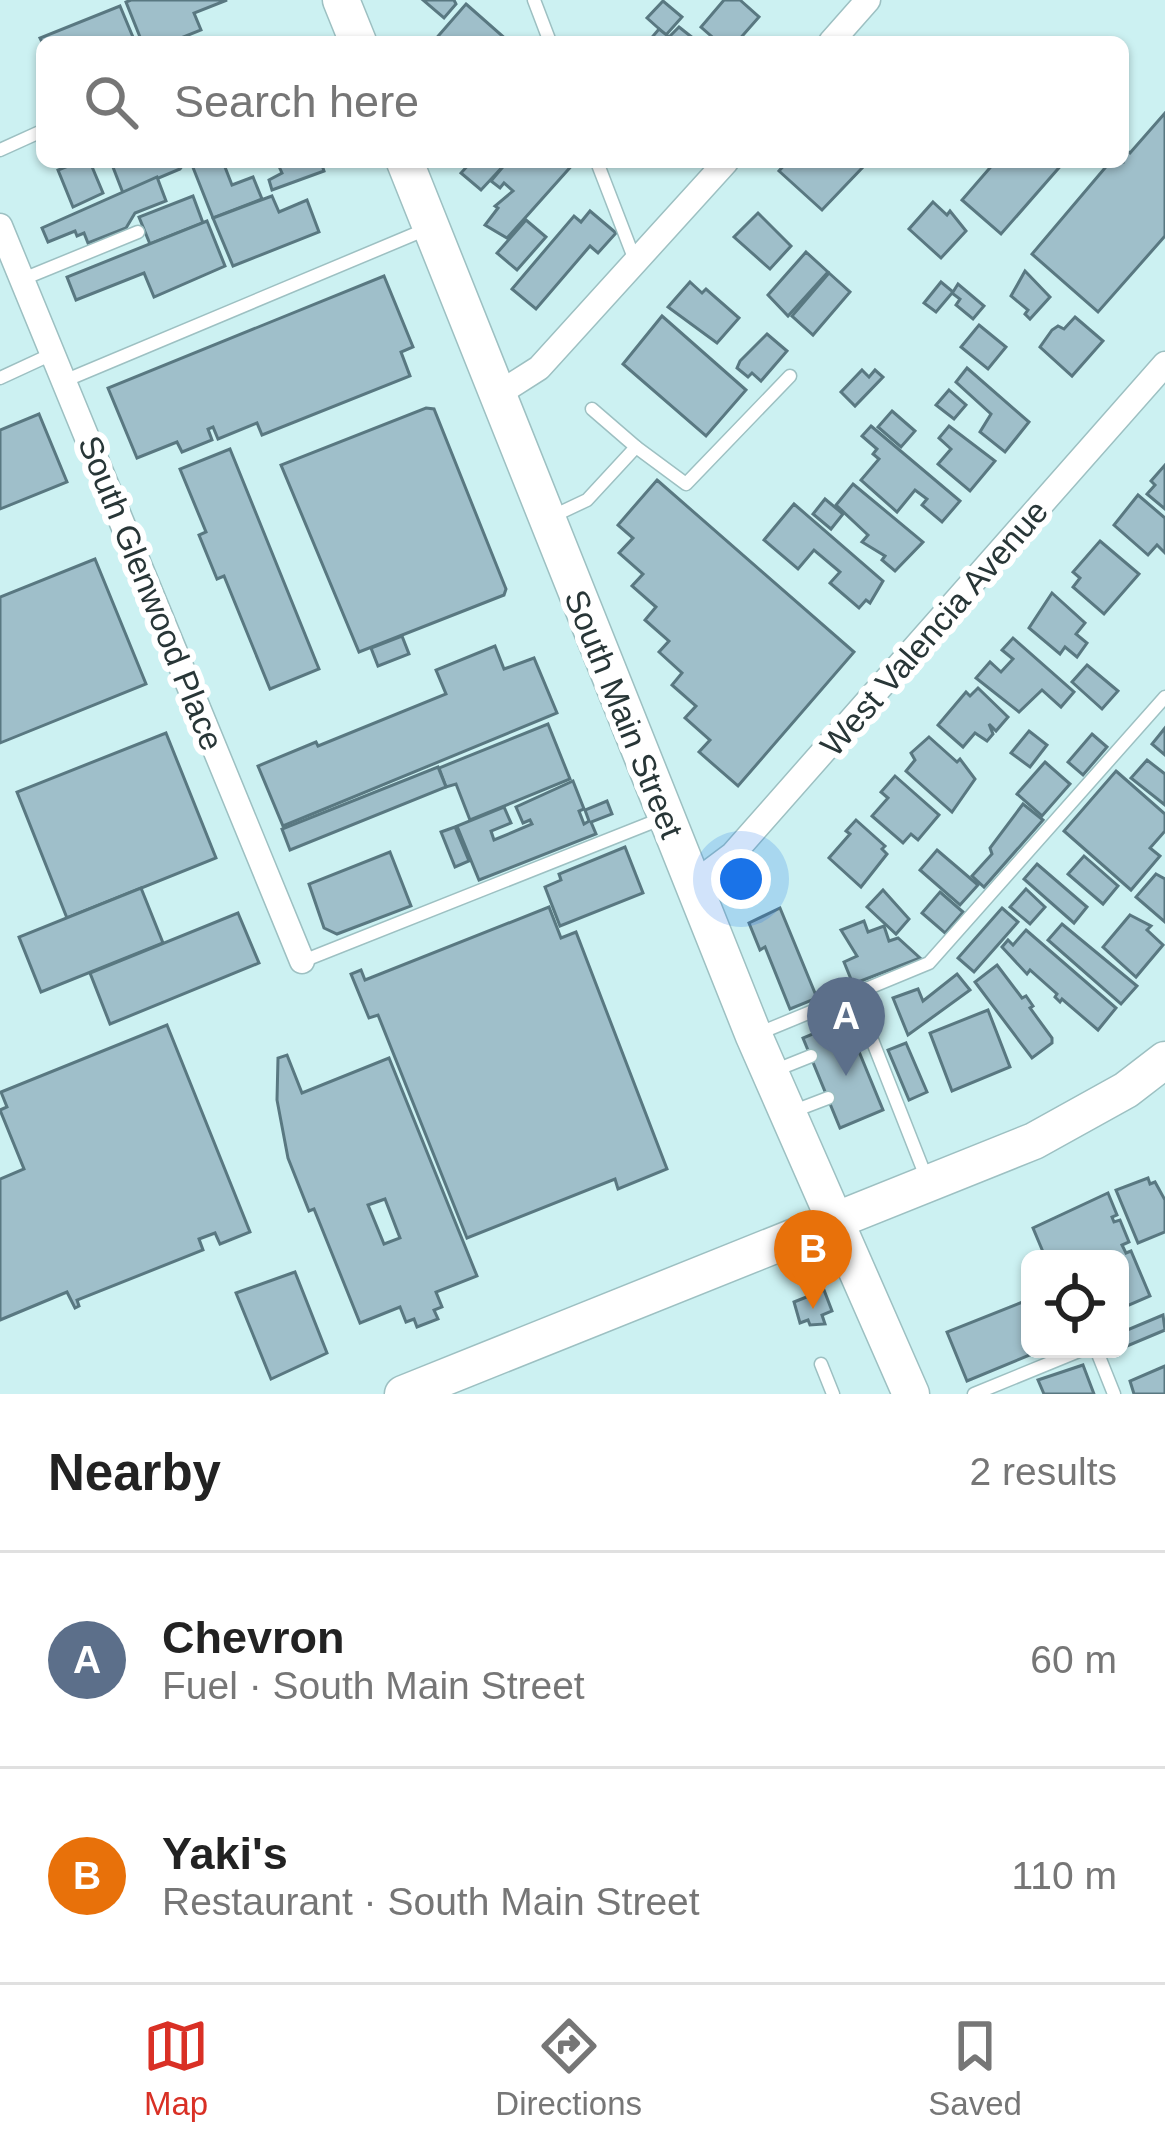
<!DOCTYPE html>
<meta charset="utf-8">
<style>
body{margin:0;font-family:Arial,sans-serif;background:#f6f6f6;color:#222}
.controls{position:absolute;right:36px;bottom:36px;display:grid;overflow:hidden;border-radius:18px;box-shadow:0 3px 9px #0004}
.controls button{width:108px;height:108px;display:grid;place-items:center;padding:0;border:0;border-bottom:3px solid #e0e0e0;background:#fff;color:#222;font:60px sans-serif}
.you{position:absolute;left:741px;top:879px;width:42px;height:42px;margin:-30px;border:9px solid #fff;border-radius:50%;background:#1a73e8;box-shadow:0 0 0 18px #1a73e833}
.badge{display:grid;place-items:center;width:78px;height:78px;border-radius:50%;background:#d93025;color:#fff;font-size:39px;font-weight:700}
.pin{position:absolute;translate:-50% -99px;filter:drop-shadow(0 3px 6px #0008)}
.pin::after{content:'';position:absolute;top:63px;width:42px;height:36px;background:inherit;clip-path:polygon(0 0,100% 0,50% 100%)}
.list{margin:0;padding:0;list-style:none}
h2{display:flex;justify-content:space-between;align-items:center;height:156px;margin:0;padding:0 48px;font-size:51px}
h2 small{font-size:39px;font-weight:400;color:#767676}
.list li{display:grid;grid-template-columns:78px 1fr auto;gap:36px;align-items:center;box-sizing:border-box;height:216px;padding:0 48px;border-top:3px solid #e0e0e0}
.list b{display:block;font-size:45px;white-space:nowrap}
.list p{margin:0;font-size:39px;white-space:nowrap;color:#767676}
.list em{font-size:39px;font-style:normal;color:#767676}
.icon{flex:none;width:66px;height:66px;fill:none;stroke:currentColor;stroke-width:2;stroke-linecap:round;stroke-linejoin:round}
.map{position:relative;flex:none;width:1165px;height:1394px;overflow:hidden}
.search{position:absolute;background:#fff;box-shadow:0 3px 9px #0004;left:36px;right:36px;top:36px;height:132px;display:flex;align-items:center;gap:30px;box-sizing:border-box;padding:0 42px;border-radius:18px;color:#767676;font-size:45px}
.sheet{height:588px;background:#fff}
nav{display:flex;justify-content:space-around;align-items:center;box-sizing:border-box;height:168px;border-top:3px solid #e0e0e0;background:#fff;font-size:33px;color:#767676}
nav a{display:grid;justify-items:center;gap:6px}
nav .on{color:#d93025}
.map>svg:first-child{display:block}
.building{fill:#9fbfca;stroke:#597881;stroke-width:3;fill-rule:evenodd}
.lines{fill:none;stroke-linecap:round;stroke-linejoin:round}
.lane-casing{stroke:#9dc0c2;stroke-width:15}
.street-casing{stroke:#9dc0c2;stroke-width:27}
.secondary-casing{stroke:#9dc0c2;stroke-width:39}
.lane{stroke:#fff;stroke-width:12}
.street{stroke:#fff;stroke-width:24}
.secondary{stroke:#fff;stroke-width:36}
.labels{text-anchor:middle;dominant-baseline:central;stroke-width:12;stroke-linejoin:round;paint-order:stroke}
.street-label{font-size:33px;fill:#283637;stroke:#fff}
</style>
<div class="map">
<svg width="1165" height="1394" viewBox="0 0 1165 1394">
<rect width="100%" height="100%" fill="#ccf1f2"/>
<g class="building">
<path d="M131,0H227L194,13L201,30L171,42H142L126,2Z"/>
<path d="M423,0H454L456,4L444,18Z"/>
<path d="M724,0H740L759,17L737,42H718L701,27Z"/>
<path d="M663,1L682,17L666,35L647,18Z"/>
<path d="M466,4L507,40L505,42H433Z"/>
<path d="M120,6L135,42H42L40,38Z"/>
<path d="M679,27L698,42H648L659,29L669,37Z"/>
<path d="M1165,113V236L1098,312L1032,254L1110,162H1123V148L1130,153Z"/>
<path d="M78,162H90L103,193L73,207L58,170Z"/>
<path d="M111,162H185L180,169L123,193Z"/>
<path d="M197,162H223L232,185L253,177L262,199L213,218L192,165Z"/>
<path d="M277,162H321L324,171L272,190L269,180L282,173Z"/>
<path d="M471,162H507L481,190L461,173Z"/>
<path d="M507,162H575L507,238L485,225L498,208L495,206L513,191L504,183L500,188L491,181Z"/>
<path d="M787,162H858L863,167L822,210L779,171Z"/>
<path d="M995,162H1064L1001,234L962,200Z"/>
<path d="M157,177L166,201L135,213L126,228L88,243L84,233L77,236L75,231L48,242L42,228Z"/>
<path d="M193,196L203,223L150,244L139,217Z"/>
<path d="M272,196L279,212L307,200L319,232L233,266L213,218Z"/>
<path d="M933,202L947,215L950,211L966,231L941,258L909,229Z"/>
<path d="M590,211L616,233L598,253L590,246L536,309L512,289L574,216L581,222Z"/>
<path d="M758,213L791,246L770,269L734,237Z"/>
<path d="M526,220L546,237L517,270L497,253Z"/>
<path d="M207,221L225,266L154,297L144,273L76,300L67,277Z"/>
<path d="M806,252L828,272L788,316L768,295Z"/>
<path d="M1025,271L1050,297L1030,319L1025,314L1028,310L1011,296Z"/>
<path d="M829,273L850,292L813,335L792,316Z"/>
<path d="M384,276L413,347L401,352L410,376L262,435L257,423L218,439L213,427L208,429L212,440L182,452L177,442L137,458L108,388Z"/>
<path d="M690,282L702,293L706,289L739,318L717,343L668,307Z"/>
<path d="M941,282L953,292L958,284L984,306L973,319L956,305L960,299L952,293L936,312L924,303Z"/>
<path d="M662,316L746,390L706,436L623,364Z"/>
<path d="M1075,317L1103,341L1072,376L1040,347L1052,330L1058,326L1064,329Z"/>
<path d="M979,325L1006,347L988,369L961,347Z"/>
<path d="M767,334L787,351L761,381L752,373L748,377L737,368L740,361Z"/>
<path d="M967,368L1029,422L1005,452L980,432L991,414L956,382Z"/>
<path d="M862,370L869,377L875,370L883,377L855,406L841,392Z"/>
<path d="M949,390L966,405L954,419L936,405Z"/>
<path d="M426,408L434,409L506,589L504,595L359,652L281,465Z"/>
<path d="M892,411L915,431L901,447L878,427Z"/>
<path d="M39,414L67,482L0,509V430Z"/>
<path d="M871,426L960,501L942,522L922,505L927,499L915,490L897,512L861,480L879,459L873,454L877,449L862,436Z"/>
<path d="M949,426L995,461L970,491L938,464L951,449L939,438Z"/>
<path d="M230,449L319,669L270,689L224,576L217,579L199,535L206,532L180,469Z"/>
<path d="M1165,465V509L1147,494L1155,485L1151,481Z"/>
<path d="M657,480L854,652L738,786L699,752L710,740L685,718L696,706L672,685L682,673L659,652L669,641L645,620L656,607L632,586L643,574L619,553L633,538L618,525Z"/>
<path d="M853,484L923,542L895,571L882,560L885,556L862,542L868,535L836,505Z"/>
<path d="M1138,495L1165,518V553L1157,545L1148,555L1114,525Z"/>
<path d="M825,499L843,514L831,529L813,514Z"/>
<path d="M794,504L883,581L870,603L866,600L859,608L830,583L840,572L814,550L798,569L764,540Z"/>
<path d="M1100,541L1139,574L1104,614L1073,587L1080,578L1073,572Z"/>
<path d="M95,559L146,684L0,743V597Z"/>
<path d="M1052,593L1085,623L1076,634L1087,643L1077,657L1065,647L1060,654L1029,628Z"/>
<path d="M402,636L409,654L378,666L371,648Z"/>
<path d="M1013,638L1074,692L1061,707L1042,690L1019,712L976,678L990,662L1001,672L1013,659L1002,650Z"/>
<path d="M495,646L504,669L534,658L557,713L283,826L258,766L316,742L318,746L446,694L436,670Z"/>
<path d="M1087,665L1118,691L1102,709L1072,682Z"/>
<path d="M978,688L1008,717L996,731L989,724L993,734L987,741L975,733L963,747L938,725L966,692L970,696Z"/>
<path d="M548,724L570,779L470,820L456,784L446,787L439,768Z"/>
<path d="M1165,728V755L1152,744Z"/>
<path d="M1029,731L1047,745L1030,767L1011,753Z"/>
<path d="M166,733L216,858L67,918L17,792Z"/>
<path d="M1092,734L1107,747L1083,775L1068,762Z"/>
<path d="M929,737L957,762L960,759L975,779L952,812L906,771L915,760L911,753Z"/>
<path d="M1147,760L1165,774V805L1131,778Z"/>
<path d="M1045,762L1070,784L1042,816L1017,794Z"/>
<path d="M438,767L446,787L290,850L282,829Z"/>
<path d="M1116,771L1165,814V831L1150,848L1160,856L1131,890L1064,831Z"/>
<path d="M895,776L939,815L918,840L911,834L903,843L872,816L888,798L881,792Z"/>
<path d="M573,781L584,809L579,811L584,824L589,821L585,810L607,801L612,814L591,822L596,834L479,880L457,826L504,807L511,823L491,831L494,840L532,824L530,820L523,823L516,807Z"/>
<path d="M1023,804L1043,820L984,887L972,876L992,854L990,848Z"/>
<path d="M856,820L885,846L882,849L887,854L861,887L829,858L850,834L846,831Z"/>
<path d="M455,827L469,861L455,867L441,832Z"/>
<path d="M625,847L643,893L560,926L545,887L561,880L559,874Z"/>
<path d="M937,850L978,885L960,905L920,870Z"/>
<path d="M390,852L411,906L337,934L324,928L309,884Z"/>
<path d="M1084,856L1118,886L1103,904L1068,874Z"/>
<path d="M1037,864L1087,907L1074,923L1024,879Z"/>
<path d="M1156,874L1165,879V922L1136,897Z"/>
<path d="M141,888L163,943L41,992L19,937Z"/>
<path d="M1026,889L1045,907L1030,924L1010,907Z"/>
<path d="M883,890L909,919L896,934L867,907Z"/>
<path d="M940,892L963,912L945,933L922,913Z"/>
<path d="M549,907L561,938L576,932L667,1169L618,1189L615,1179L467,1238L378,1015L369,1018L351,974L361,970L365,980Z"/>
<path d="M780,908L817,998L790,1009L765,947L760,950L749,923Z"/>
<path d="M1002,908L1018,922L974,972L958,958Z"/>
<path d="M238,913L259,963L110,1024L90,973Z"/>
<path d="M1130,915L1151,926L1147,930L1163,945L1136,977L1103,947Z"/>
<path d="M864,921L868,932L884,926L889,941L898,938L920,958L853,984L844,962L857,956L841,930Z"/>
<path d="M1062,924L1137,986L1121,1004L1048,940Z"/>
<path d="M1026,930L1116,1008L1098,1030L1062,999L1060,1002L1055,997L1057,994L1030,970L1027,974L1002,947L1008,940L1013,945Z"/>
<path d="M997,965L1022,998L1026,996L1033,1006L1030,1008L1052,1038V1043L1032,1058L975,982Z"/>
<path d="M957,974L970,990L908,1035L893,998L918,989L923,1001Z"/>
<path d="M988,1010L1010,1067L952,1091L930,1033Z"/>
<path d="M846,1020L883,1110L840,1128L803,1038Z"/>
<path d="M167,1025L250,1232L220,1244L215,1233L199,1239L203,1250L77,1300L79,1306L75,1308L67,1292L0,1320V1179L24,1169L0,1110L7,1107L1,1092Z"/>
<path d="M906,1043L927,1092L909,1100L888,1050Z"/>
<path d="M287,1055L302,1093L389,1058L477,1276L436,1292L442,1307L434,1310L438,1319L417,1327L414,1319L406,1322L400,1307L360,1323L314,1209L309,1211L288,1158L277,1100L278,1058ZM385,1199L400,1238L384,1244L368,1205Z"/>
<path d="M1148,1178L1150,1184L1155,1182L1165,1200V1232L1138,1243L1116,1190Z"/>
<path d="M1108,1193L1117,1215L1112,1217L1114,1222L1120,1220L1129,1242L1122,1245L1126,1253L1131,1251L1150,1296L1120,1309V1259H1046L1033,1228Z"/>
<path d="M295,1272L327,1353L271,1379L236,1293Z"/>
<path d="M824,1290L832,1311L822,1315L825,1324L810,1325L808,1320L800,1323L794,1302Z"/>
<path d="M1030,1299V1349H1044L967,1381L947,1332Z"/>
<path d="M1163,1315L1165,1330L1120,1349V1333Z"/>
<path d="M1083,1365L1094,1394H1044L1038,1380Z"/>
<path d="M1165,1366V1394H1134L1130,1381Z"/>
</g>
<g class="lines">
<defs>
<g id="lane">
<path d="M534,0L550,42"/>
<path d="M0,150L42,131"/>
<path d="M597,162L636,263"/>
<path d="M23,279L138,232"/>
<path d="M0,378L52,354"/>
<path d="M64,381L429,228"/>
<path d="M592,409L636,447"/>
<path d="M551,517L587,500L636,447L686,484L790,376"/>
<path d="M303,961L663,818"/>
<path d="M854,994L928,1182"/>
<path d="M755,1035L929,963L1165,697"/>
<path d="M776,1070L811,1056"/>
<path d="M794,1111L828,1098"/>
<path d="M1096,1349L1114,1394"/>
<path d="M821,1364L833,1394"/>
<path d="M974,1394L1084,1349"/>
</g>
<g id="street">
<path d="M831,42L868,0"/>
<path d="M0,226L302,961"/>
<path d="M495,396L539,368L726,162"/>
<path d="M693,884L733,854L1165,364"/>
</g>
<g id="secondary">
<path d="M341,0L358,42"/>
<path d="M405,162L754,1036L911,1394"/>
<path d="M403,1394L1034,1141L1126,1090L1165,1060"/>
</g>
</defs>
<use href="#lane" class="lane-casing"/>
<use href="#street" class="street-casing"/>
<use href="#secondary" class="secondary-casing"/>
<use href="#lane" class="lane"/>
<use href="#street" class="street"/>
<use href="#secondary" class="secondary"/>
</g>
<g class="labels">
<g class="street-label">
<text transform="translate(151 593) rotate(68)">South Glenwood Place</text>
<text transform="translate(934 628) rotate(-49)">West Valencia Avenue</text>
<text transform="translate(624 714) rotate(68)">South Main Street</text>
</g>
</g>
</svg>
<div class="controls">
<button><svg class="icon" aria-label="locate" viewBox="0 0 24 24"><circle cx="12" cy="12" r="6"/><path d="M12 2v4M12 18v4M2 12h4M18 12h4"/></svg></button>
</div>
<div class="you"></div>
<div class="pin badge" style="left:846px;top:1076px;background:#5c6f8a">A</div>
<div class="pin badge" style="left:813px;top:1309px;background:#e8710a">B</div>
<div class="search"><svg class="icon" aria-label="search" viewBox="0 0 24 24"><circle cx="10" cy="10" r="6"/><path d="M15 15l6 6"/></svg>Search here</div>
</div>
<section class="sheet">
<h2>Nearby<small>2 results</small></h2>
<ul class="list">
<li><span class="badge" style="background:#5c6f8a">A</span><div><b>Chevron</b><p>Fuel · South Main Street</p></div><em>60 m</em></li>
<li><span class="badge" style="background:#e8710a">B</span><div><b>Yaki's</b><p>Restaurant · South Main Street</p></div><em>110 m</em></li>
</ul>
</section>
<nav>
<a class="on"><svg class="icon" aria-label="map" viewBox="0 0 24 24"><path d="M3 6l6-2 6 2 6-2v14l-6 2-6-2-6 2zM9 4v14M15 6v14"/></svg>Map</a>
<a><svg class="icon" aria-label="directions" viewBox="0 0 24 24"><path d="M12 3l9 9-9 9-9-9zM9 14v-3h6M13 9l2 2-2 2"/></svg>Directions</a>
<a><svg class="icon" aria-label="saved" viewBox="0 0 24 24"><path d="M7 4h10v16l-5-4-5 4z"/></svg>Saved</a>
</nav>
